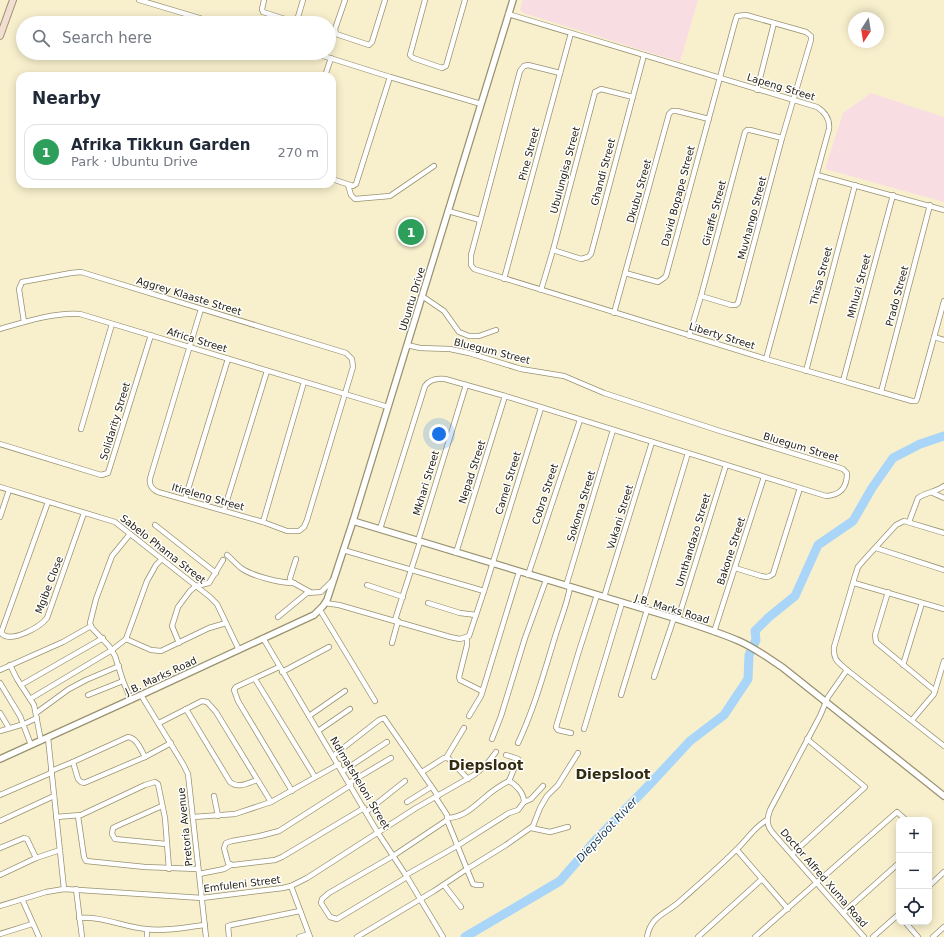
<!DOCTYPE html>
<meta charset="utf-8">
<style>
body{margin:0;font-family:"DejaVu Sans",sans-serif;background:#f2f2f3;color:#1f2937}
.controls{position:absolute;right:12px;bottom:12px;display:grid;overflow:hidden;border-radius:8px;box-shadow:0 2px 10px #0003}
.controls button{width:36px;height:36px;display:grid;place-items:center;padding:0;border:0;border-bottom:1px solid #e0e1e3;background:#fff;color:#1f2937;font:20px sans-serif}
.compass{position:absolute;left:848px;top:12px;width:36px;height:36px;border-radius:50%;background:#fff;box-shadow:0 2px 10px #0003;rotate:192deg}
.you{position:absolute;left:439px;top:434px;width:14px;height:14px;margin:-10px;border:3px solid #fff;border-radius:50%;background:#1a73e8;box-shadow:0 0 0 6px #1a73e833}
.badge{display:grid;place-items:center;width:26px;height:26px;border-radius:50%;background:#111827;color:#fff;font-size:13px;font-weight:700}
.pin{position:absolute;translate:-50% -50%;border:2px solid #fff;box-shadow:0 1px 4px #0006}
.list{margin:0;padding:0;list-style:none}
h2{display:flex;justify-content:space-between;align-items:center;height:52px;margin:0;padding:0 16px;font-size:17px}
h2 small{font-size:13px;font-weight:400;color:#747a83}
.list li{display:grid;grid-template-columns:26px 1fr auto;gap:12px;align-items:center;box-sizing:border-box;height:56px;margin:0 8px 8px;padding:0 8px;border:1px solid #e0e1e3;border-radius:12px}
.list b{display:block;font-size:15px;white-space:nowrap}
.list p{margin:0;font-size:13px;white-space:nowrap;color:#747a83}
.list em{font-size:13px;font-style:normal;color:#747a83}
.icon{flex:none;width:22px;height:22px;fill:none;stroke:currentColor;stroke-width:2;stroke-linecap:round;stroke-linejoin:round}
.map{position:relative;flex:none;width:944px;height:937px;overflow:hidden}
.search{position:absolute;background:#fff;box-shadow:0 2px 10px #0003;left:16px;top:16px;width:320px;height:44px;display:flex;align-items:center;gap:10px;box-sizing:border-box;padding:0 14px;border-radius:22px;color:#747a83;font-size:15px}
.panel{position:absolute;background:#fff;box-shadow:0 2px 10px #0003;left:16px;top:72px;width:320px;height:116px;border-radius:12px}
.map>svg:first-child{display:block}
.education{fill:#f8dee3}
.lines{fill:none;stroke-linecap:round;stroke-linejoin:round}
.river{stroke:#a8d5f8;stroke-width:9}
.minor-casing{stroke:#999271;stroke-width:6}
.tertiary-casing{stroke:#999271;stroke-width:8}
.secondary-casing{stroke:#999271;stroke-width:8}
.minor{stroke:#fff;stroke-width:4.5}
.tertiary{stroke:#fff;stroke-width:5.5}
.secondary{stroke:#f3dfd2;stroke-width:6}
.labels{text-anchor:middle;dominant-baseline:central;stroke-width:3;stroke-linejoin:round;paint-order:stroke}
.street-label{font-size:10px;fill:#252215;stroke:#fff}
.water-label{font-size:11px;font-style:italic;fill:#12334b;stroke:#fff}
.district-label{font-size:14px;font-weight:bold;fill:#332c0e;stroke:#fff}
</style>
<div class="map">
<svg width="944" height="937" viewBox="0 0 944 937">
<rect width="100%" height="100%" fill="#f8f0cd"/>
<g class="education">
<path d="M523,0H698L680,62L523,13L520,9Z"/>
<path d="M871,93L944,117V202L825,169L843,113Z"/>
</g>
<g class="lines">
<path class="river" d="M465,937L560,881L594,842L650,784L690,741L724,715L748,679L749,655L756,640L755,631L769,617L795,596L818,545L853,521L872,488L893,458L920,444L944,436"/>
<defs>
<g id="minor">
<path d="M139,0L216,23"/>
<path d="M264,0L262,9L263,12L294,22L298,17L303,0"/>
<path d="M345,0L335,29L336,34L369,45L372,42L385,0"/>
<path d="M425,0L410,55L413,58L442,68L446,66L465,0"/>
<path d="M508,14L817,107C825,112 830,119 829,129L766,359"/>
<path d="M314,53L390,77L356,184L353,186L332,179"/>
<path d="M560,73L528,65L524,66L520,71L471,255V265L474,269L766,359L912,401H916L917,399L944,301"/>
<path d="M325,76L331,58"/>
<path d="M390,77L481,104"/>
<path d="M757,90L774,23"/>
<path d="M817,175L944,210"/>
<path d="M348,185L351,195L355,199L390,196L434,166"/>
<path d="M448,211L480,220"/>
<path d="M553,250L581,259L588,257L591,254L644,55"/>
<path d="M625,273L658,282L664,278L666,276L735,22L737,16L746,15L806,32L811,36V40L782,138L738,303L736,305H731L701,296"/>
<path d="M504,279L571,33"/>
<path d="M541,290L553,250L595,92L601,89L633,97"/>
<path d="M422,296L444,311L459,332L469,336H479L496,330"/>
<path d="M614,313L669,114L672,111H677L709,119"/>
<path d="M24,322L19,289L22,282L71,273L81,272L346,353L352,359L353,367L307,520L304,527L299,531H287L263,522L158,492C151,489 148,483 151,475L201,309"/>
<path d="M0,329C24,322 55,312 80,314L388,407"/>
<path d="M689,336L701,296L745,132L747,130H750L782,138"/>
<path d="M934,337L944,340"/>
<path d="M806,371L855,185"/>
<path d="M843,381L893,195"/>
<path d="M881,392L930,205"/>
<path d="M81,429L112,324"/>
<path d="M0,444L101,475L108,473L151,335"/>
<path d="M0,487L115,522L210,597L217,604L239,650"/>
<path d="M933,493L944,498"/>
<path d="M185,499L228,359"/>
<path d="M48,502L2,630V634C12,643 40,627 47,618L84,513"/>
<path d="M224,510L267,371"/>
<path d="M0,517L9,490"/>
<path d="M263,522L304,382"/>
<path d="M909,522L918,498C924,493 936,492 944,486"/>
<path d="M155,525L216,573"/>
<path d="M380,529L425,386C430,379 437,378 445,379L505,396L826,496C841,495 847,487 847,473L843,469L834,466L720,431L604,393L564,376L521,369L469,353L450,349L420,348L407,345"/>
<path d="M944,533L904,521L896,525L864,560L858,567L855,576L834,647C833,660 838,662 847,670L944,746"/>
<path d="M130,534L112,556L96,599L90,623L92,628L109,646L115,656L123,681L131,700"/>
<path d="M418,541L466,385"/>
<path d="M876,548L944,570"/>
<path d="M343,550L484,591"/>
<path d="M456,553L505,396"/>
<path d="M227,555C232,559 236,564 241,568C252,576 280,583 294,583"/>
<path d="M296,559L290,578V581L310,592"/>
<path d="M735,568L761,576L767,577L770,576L773,574L800,488"/>
<path d="M528,575L580,420"/>
<path d="M854,583L944,609"/>
<path d="M367,585L403,597"/>
<path d="M566,586L613,430"/>
<path d="M888,592L875,635L876,642L935,691"/>
<path d="M604,597L652,442"/>
<path d="M325,603L339,605L450,637L460,639L469,636L484,591L541,408"/>
<path d="M428,603L460,613L476,615"/>
<path d="M641,608L688,453"/>
<path d="M320,610L375,701"/>
<path d="M278,617L307,593L321,592L333,580"/>
<path d="M678,619L726,465"/>
<path d="M395,620L420,542"/>
<path d="M714,632L764,477"/>
<path d="M263,638L378,833L407,877L443,937"/>
<path d="M467,638V645L459,677L460,680L482,691"/>
<path d="M126,639L151,650L161,651L209,628L226,623"/>
<path d="M179,643L172,626L178,607L190,591L196,586L209,583L223,560"/>
<path d="M392,643L398,621"/>
<path d="M10,665L17,679L34,705L41,741"/>
<path d="M903,665L922,603"/>
<path d="M279,667L236,687L234,690L238,701L292,791"/>
<path d="M0,670L63,642L91,626"/>
<path d="M847,670L828,697L820,716L770,810C767,819 766,824 772,832L864,937"/>
<path d="M282,672L329,647"/>
<path d="M654,677L674,618"/>
<path d="M255,679L315,777"/>
<path d="M0,683L20,716L31,745"/>
<path d="M21,685L103,638"/>
<path d="M88,695L123,681"/>
<path d="M141,695L183,764L188,774L206,937"/>
<path d="M621,695L647,610"/>
<path d="M30,699L112,650L126,639L147,581L156,565L162,559"/>
<path d="M186,709L230,782C238,789 248,783 257,780"/>
<path d="M0,713L9,728"/>
<path d="M36,713L69,689L86,680L119,666"/>
<path d="M309,716L345,691"/>
<path d="M469,716L481,696L519,572"/>
<path d="M912,720L934,694L944,661"/>
<path d="M159,723L202,701L207,702L216,712L271,802"/>
<path d="M584,729L622,603"/>
<path d="M0,731L24,724L37,718"/>
<path d="M318,731L350,709"/>
<path d="M571,733L558,730L556,727L579,651L597,595"/>
<path d="M48,738L64,889"/>
<path d="M492,739L501,716L525,638L546,580"/>
<path d="M518,743C534,709 544,673 555,637C560,620 567,605 570,587"/>
<path d="M506,755L518,759L509,781"/>
<path d="M333,756L379,720L384,718L438,796"/>
<path d="M446,758L464,728"/>
<path d="M73,762L78,779L81,782L84,783L145,757L171,743"/>
<path d="M51,771L73,762L128,737C137,738 141,750 145,757"/>
<path d="M343,771L387,742"/>
<path d="M422,772L444,758H448L468,779"/>
<path d="M349,783L391,758"/>
<path d="M351,785L279,831L260,836L232,841L226,843L224,848L228,863L233,865L275,860L282,857L364,808"/>
<path d="M0,795L51,773"/>
<path d="M214,796L218,816"/>
<path d="M407,802L431,787"/>
<path d="M524,802L531,799L543,786"/>
<path d="M162,806L117,826L113,828L112,834L115,839L166,844"/>
<path d="M366,812L405,781"/>
<path d="M78,816L84,857L86,861L145,867L198,869"/>
<path d="M56,817L81,815L145,785L155,782L158,784L165,818L169,869"/>
<path d="M193,817L235,814L271,802L339,764"/>
<path d="M447,820L473,884L477,885H481"/>
<path d="M0,821L54,796"/>
<path d="M531,828L550,832L568,827"/>
<path d="M0,848L24,838L27,839L36,858"/>
<path d="M737,850L788,909"/>
<path d="M792,854L865,787L807,739"/>
<path d="M199,874L224,869L231,865"/>
<path d="M0,875L36,858L60,850"/>
<path d="M406,875L457,846L509,813L518,810L524,802C524,794 517,785 509,781C501,785 491,792 483,799C472,808 464,817 448,818"/>
<path d="M407,877L337,919L330,917L321,903L322,899L329,893L393,856L447,820V815L436,798"/>
<path d="M444,885L461,907"/>
<path d="M291,886L310,937"/>
<path d="M929,886L944,872"/>
<path d="M76,889L82,937"/>
<path d="M22,899L39,937"/>
<path d="M0,906L46,892L64,889L202,898L283,888L291,886L307,878L416,808L474,775L486,765L496,752"/>
<path d="M843,913L899,863"/>
<path d="M79,918C102,916 124,927 146,929C165,932 186,927 205,925"/>
<path d="M905,922L918,937"/>
<path d="M0,934L32,924"/>
<path d="M147,937V930"/>
<path d="M229,937L228,926L231,925L300,911"/>
<path d="M299,937L309,934"/>
<path d="M357,937L434,891L467,869L506,845L533,826L540,808L547,796L558,785L578,753"/>
<path d="M647,937C651,916 664,915 679,902C698,885 718,868 736,850C747,840 754,827 767,820"/>
<path d="M698,937L762,879"/>
<path d="M755,937L897,812L906,820"/>
<path d="M873,937L899,914"/>
<path d="M933,937L944,927"/>
</g>
<g id="tertiary">
<path d="M353,521L674,618C696,625 718,632 739,641C755,648 768,658 782,667L944,796"/>
<path d="M0,759L141,695L314,615L323,606L327,600L353,521L513,0"/>
</g>
<path id="secondary" d="M0,36L13,0"/>
</defs>
<use href="#minor" class="minor-casing"/>
<use href="#tertiary" class="tertiary-casing"/>
<use href="#secondary" class="secondary-casing"/>
<use href="#minor" class="minor"/>
<use href="#tertiary" class="tertiary"/>
<use href="#secondary" class="secondary"/>
</g>
<g class="labels">
<g class="street-label">
<text transform="translate(781 87) rotate(17)">Lapeng Street</text>
<text transform="translate(529 154) rotate(-75)">Pine Street</text>
<text transform="translate(565 170) rotate(-75)">Ubulungisa Street</text>
<text transform="translate(603 172) rotate(-75)">Ghandi Street</text>
<text transform="translate(639 191) rotate(-74)">Dkubu Street</text>
<text transform="translate(678 196) rotate(-75)">David Bopape Street</text>
<text transform="translate(714 213) rotate(-75)">Giraffe Street</text>
<text transform="translate(752 218) rotate(-75)">Muvhango Street</text>
<text transform="translate(821 276) rotate(-75)">Thisa Street</text>
<text transform="translate(859 286) rotate(-75)">Mhluzi Street</text>
<text transform="translate(189 296) rotate(17)">Aggrey Klaaste Street</text>
<text transform="translate(897 296) rotate(-75)">Prado Street</text>
<text transform="translate(412 299) rotate(-73)">Ubuntu Drive</text>
<text transform="translate(722 336) rotate(17)">Liberty Street</text>
<text transform="translate(197 340) rotate(17)">Africa Street</text>
<text transform="translate(492 351) rotate(14)">Bluegum Street</text>
<text transform="translate(115 421) rotate(-73)">Solidarity Street</text>
<text transform="translate(801 447) rotate(17)">Bluegum Street</text>
<text transform="translate(472 472) rotate(-72)">Nepad Street</text>
<text transform="translate(426 483) rotate(-73)">Mkhari Street</text>
<text transform="translate(508 483) rotate(-73)">Camel Street</text>
<text transform="translate(545 494) rotate(-72)">Cobra Street</text>
<text transform="translate(208 497) rotate(16)">Itireleng Street</text>
<text transform="translate(581 506) rotate(-73)">Sokoma Street</text>
<text transform="translate(620 517) rotate(-73)">Vukani Street</text>
<text transform="translate(693 540) rotate(-73)">Umthandazo Street</text>
<text transform="translate(163 549) rotate(38)">Sabelo Phama Street</text>
<text transform="translate(731 551) rotate(-72)">Bakone Street</text>
<text transform="translate(49 585) rotate(-69)">Mgibe Close</text>
<text transform="translate(672 609) rotate(17)">J.B. Marks Road</text>
<text transform="translate(161 676) rotate(-25)">J.B. Marks Road</text>
<text transform="translate(360 783) rotate(59)">Ndimatsheloni Street</text>
<text transform="translate(185 827) rotate(-96)">Pretoria Avenue</text>
<text transform="translate(824 878) rotate(49)">Doctor Alfred Xuma Road</text>
<text transform="translate(242 884) rotate(-7)">Emfuleni Street</text>
</g>
<g class="water-label">
<text transform="translate(607 830) rotate(-47)">Diepsloot River</text>
</g>
<g class="district-label">
<text x="486" y="765">Diepsloot</text>
<text x="613" y="774">Diepsloot</text>
</g>
</g>
</svg>
<div class="controls">
<button>+</button>
<button>−</button>
<button><svg class="icon" aria-label="locate" viewBox="0 0 24 24"><circle cx="12" cy="12" r="6"/><path d="M12 2v4M12 18v4M2 12h4M18 12h4"/></svg></button>
</div>
<svg class="compass" viewBox="-18 -18 36 36"><path d="M0-13l5 13h-10z" fill="#e53935"/><path d="M0 13l5-13h-10z" fill="#747a83"/></svg>
<div class="you"></div>
<div class="pin badge" style="left:411px;top:232px;background:#2e9e5b">1</div>
<div class="search"><svg class="icon" aria-label="search" viewBox="0 0 24 24"><circle cx="10" cy="10" r="6"/><path d="M15 15l6 6"/></svg>Search here</div>
<section class="panel">
<h2>Nearby<small></small></h2>
<ul class="list">
<li><span class="badge" style="background:#2e9e5b">1</span><div><b>Afrika Tikkun Garden</b><p>Park · Ubuntu Drive</p></div><em>270 m</em></li>
</ul>
</section>
</div>
